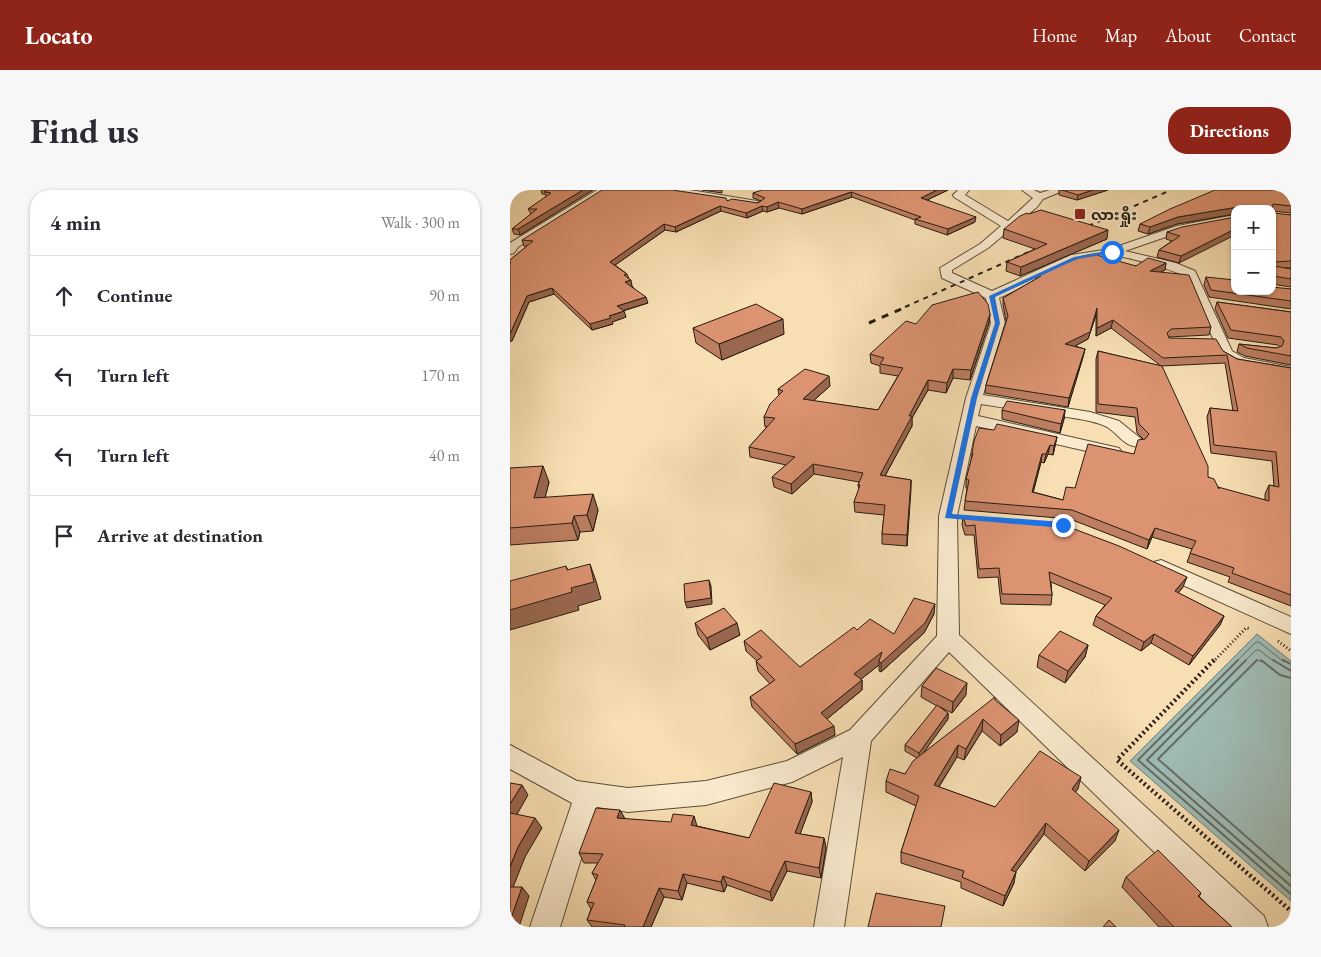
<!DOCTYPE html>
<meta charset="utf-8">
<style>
body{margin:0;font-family:"EB Garamond","Noto Sans Myanmar",serif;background:#f7f7f7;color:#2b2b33}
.controls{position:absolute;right:15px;top:15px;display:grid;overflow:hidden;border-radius:10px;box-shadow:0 1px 4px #0004}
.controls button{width:45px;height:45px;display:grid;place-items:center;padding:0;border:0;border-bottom:1px solid #e1e1e2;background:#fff;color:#2b2b33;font:25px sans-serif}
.stop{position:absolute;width:15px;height:15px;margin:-11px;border:4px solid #1a73e8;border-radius:50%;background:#fff}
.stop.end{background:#1a73e8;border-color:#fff;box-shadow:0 1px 5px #0008}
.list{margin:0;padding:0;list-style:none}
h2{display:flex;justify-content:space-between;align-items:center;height:65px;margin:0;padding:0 20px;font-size:21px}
h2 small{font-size:16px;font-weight:400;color:#7c7c81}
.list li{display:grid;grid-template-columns:32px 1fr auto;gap:15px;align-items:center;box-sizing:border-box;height:80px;padding:0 20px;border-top:1px solid #e1e1e2}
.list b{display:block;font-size:19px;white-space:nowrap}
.list em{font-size:16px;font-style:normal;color:#7c7c81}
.icon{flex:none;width:28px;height:28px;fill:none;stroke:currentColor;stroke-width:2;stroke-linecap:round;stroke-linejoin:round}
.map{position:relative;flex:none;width:781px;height:737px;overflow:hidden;border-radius:20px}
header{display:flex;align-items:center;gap:30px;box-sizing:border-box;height:70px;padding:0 25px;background:#8f2418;color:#fff}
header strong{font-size:24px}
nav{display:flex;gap:28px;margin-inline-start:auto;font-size:18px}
.intro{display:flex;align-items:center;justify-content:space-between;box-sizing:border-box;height:120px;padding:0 30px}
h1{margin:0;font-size:35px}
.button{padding:12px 22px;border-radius:20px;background:#8f2418;color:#fff;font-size:18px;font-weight:700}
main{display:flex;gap:30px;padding:0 30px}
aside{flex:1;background:#fff;border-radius:20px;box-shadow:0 1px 4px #0004}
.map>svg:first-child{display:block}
.water{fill:#9fbbb4;stroke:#6f7b73}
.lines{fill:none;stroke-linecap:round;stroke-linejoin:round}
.shore-far1{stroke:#646c62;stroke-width:1}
.shore{stroke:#646c62;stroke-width:2}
.minor-casing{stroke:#5c4d3a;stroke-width:2}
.path-far1{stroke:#281c11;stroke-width:3;stroke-dasharray:1 2.5;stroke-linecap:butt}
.path{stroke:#281c11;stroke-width:4.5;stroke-dasharray:2 3;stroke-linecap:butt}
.minor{fill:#faeace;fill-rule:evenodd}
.rail-far1{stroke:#281c11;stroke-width:2;stroke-dasharray:5 5;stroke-linecap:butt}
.rail{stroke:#281c11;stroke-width:3;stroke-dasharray:7 7;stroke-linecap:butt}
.wall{fill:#bd7e61;stroke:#281c11;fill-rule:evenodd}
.shaded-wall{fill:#9a674f;stroke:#281c11}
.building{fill:#dc9371;stroke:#281c11}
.route{fill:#1a73e8}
.poi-dot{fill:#8f2418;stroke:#faeace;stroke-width:2}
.labels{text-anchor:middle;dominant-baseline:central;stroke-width:4;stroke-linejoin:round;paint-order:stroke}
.far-poi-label{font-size:15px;font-weight:bold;fill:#281c11;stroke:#faeace;text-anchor:start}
</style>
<header>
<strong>Locato</strong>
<nav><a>Home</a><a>Map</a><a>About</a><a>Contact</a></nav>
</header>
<div class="intro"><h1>Find us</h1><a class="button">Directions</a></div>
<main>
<aside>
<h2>4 min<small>Walk · 300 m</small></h2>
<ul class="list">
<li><svg class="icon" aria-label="ahead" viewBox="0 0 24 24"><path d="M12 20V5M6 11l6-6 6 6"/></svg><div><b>Continue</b></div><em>90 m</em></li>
<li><svg class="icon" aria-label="left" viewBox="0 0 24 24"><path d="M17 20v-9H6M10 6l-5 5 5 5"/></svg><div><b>Turn left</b></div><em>170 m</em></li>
<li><svg class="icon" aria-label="left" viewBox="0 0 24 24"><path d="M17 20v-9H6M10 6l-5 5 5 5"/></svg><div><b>Turn left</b></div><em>40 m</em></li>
<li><svg class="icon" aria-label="arrive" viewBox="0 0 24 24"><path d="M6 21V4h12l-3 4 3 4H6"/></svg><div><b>Arrive at destination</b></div></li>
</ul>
</aside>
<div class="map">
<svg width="781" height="737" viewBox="0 0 781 737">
<rect width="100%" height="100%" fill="#f7dfb3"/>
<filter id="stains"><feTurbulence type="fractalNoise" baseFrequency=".004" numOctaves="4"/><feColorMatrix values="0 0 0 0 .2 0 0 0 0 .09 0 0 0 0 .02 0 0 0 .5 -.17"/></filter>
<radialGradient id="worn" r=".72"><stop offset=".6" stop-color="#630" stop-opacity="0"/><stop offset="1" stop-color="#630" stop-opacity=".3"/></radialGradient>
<path class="water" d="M747,444L781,471V711L620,571Z"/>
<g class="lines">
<g class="shore-far1">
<path d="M726,472L746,452H749L774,472"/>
<path d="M734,472L746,460H749L765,472"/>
<path d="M745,472L747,470L752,472"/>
</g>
<g class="shore">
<path d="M728,470L628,570L781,704"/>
<path d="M736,470L637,570L781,696"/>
<path d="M747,470L648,569L781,686"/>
<path d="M751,470L770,485L781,488"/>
<path d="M763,470L781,481"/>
<path d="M773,470L781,474"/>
</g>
<defs>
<g id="minor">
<path d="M87,0H99L8,57L4,63L0,64V53Z"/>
<path d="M156,0H180L247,11L252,14L247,17L161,3Z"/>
<path d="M448,0H459L455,5L498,31L523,8L512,0H524L530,3L540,0H555L533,9L527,17L478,58L442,80V83L482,101L561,65L600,59L667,36L725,25V31L670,42L615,61L666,73L685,81L722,161L734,168L781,177V185L725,175L711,167L676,86C661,80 616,65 601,66C561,69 525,91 489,108L495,133L473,205L580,222L609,231L635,252L633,256C616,260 609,244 597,237C583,230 563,228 548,226C522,222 496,218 471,214L468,226L609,258L612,262L609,266L603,267L466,236L447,326L449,445L754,726L758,737H721L439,462L361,551L334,737H304L333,567L282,592L196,615L118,622L87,617L50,737H20L62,613L0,579V555L67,591L118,598L196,591L277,571L340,540L427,446L429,326L456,208L481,133L476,108L432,88L430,78L470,54L491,36L444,7L443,5Z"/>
<path d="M651,370L781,427V444L644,382L641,377L644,372Z"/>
</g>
</defs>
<use href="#minor" class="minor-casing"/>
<g class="path-far1">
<path d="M768,451L781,461"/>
<path d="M703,472L736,438L741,439"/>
</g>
<path class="path" d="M704,470L607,570L781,721"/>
<use href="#minor" class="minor"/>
<g class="rail-far1">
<path d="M569,40L661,0"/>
<path d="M395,117L523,60"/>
</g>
<path class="rail" d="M359,133L398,116"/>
</g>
<g class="wall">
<path d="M31,0H83L10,45L4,44L2,39L21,24L18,19L36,7L35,4H32Z"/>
<path d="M192,0H212V3Z"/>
<path d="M438,0L417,10L465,32L437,45L405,34V30L342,7L292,24L269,18L257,22L253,21L237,28L211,21L166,42L155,40L105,75L117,84L122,96L138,113L113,121L116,127L102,132L103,134L82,140L44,104L19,112L2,151H0V70L17,56H14L12,50L217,11L248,13L251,11L243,8V3Z"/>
<path d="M549,0H598L567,10L549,5Z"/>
<path d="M781,0V23L762,21V19H725V24L667,34L638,44L628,41L630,34Z"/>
<path d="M762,24L781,25V78H775L781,79V97L762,94Z"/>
<path d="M725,27L669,73L647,67L649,60L662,51L656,49L657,42Z"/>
<path d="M494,39L597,49L510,86L496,81L497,72L525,59L493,48Z"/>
<path d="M656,73L655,80L651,82L701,137L699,145L659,147V148L713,161L727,169L781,178V416L718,392L720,387L677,372L682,359L642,347L637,359L560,329L454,320L457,298H456V289L461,271L462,263L484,240L547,247L543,265L538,264L534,273L531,272L523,302L553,310L565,298L624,264L633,249L627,243L625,227L586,222V169L588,161L651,176L601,138L586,146V125L578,149L565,156L575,159L573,167L558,217L475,203L476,195L496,131L493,115V108L526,89L527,85ZM715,173L723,221L700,218L697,227L701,263L762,271L764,296L759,295L755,304V310L708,298L698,287L651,176Z"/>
<path d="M696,87L725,101L781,99V119L699,107L694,95Z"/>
<path d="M707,112L781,122V175L735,166L727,162L729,154L766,158L770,157L768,155L718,148L705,119Z"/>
<path d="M480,124L479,133L460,190L443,188L436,203L418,200L402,228V236L375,286L401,290L397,356L372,354V344L374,325L345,322L344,312L349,300L348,295L349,292L304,284L282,304L264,297L262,287L276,275L240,267L239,257L257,237H255L254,227L269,205L268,199L320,196L303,211L368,220L388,186L370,183V176L361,173L360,164L406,134Z"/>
<path d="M183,138L274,144L212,170L186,153Z"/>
<path d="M492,220H555L554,229L550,243L492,229Z"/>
<path d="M0,278L39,292L35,307L88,320L83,341L70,342L68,350L0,355Z"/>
<path d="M453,326L673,397L668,403L714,426L710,435L679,475L641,453L631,461L583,435L586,426L595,415L541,392L542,405L541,415L491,414L488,387L468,388L464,345H455L452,335Z"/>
<path d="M424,424L414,443L371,482L369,481V475L351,489L352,490V500L317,529L325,545L287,564L242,517L240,507L260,494L248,481L246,471H247L236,461L234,451L290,477L347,440L384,444Z"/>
<path d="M185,433L230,445L200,460L188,445Z"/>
<path d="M578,455L575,467L555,493L527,477L529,465Z"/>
<path d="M412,496L456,505L442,523L430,517L438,523V529L413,563L485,510L507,542L490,556L472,541L454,570L447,567L429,597L485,617L568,599L565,602L605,651L575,681L534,644L505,682L504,693L493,716L451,698V692L391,673V662L406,616L376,602V591L395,584L407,568L395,561V555L427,516L411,507Z"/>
<path d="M301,602L302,612L290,644L314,648L316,658L311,688L277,681L262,711L217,695L214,702L177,693L172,710L154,707L141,737H82L77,730L81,719L77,712L86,690L82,683L88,673H74L69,663L110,620L115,629L187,636L239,648Z"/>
<path d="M616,687L691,703L689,707L722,737H649L612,697Z"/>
</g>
<g class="shaded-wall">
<path d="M73,0H83L10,45L8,39Z"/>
<path d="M427,0H438L411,13V8Z"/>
<path d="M583,0H598L567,10L568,5Z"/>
<path d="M341,2L342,7L292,24V19Z"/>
<path d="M268,12L269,18L257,22V17Z"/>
<path d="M210,16L211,21L166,42L165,37Z"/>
<path d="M252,16L253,21L237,28L236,23Z"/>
<path d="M728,17V19H725V24L667,34L638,44L640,37L668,27Z"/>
<path d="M466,27L465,32L437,45L438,39Z"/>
<path d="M154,34L155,40L101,78L100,72Z"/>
<path d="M725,39V45L669,73L671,66Z"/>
<path d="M598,40L597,49L510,86L511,77Z"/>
<path d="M656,73L655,80L639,88L640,81Z"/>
<path d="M121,90L122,96L117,98L115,92Z"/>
<path d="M42,98L44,104L19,112L2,151H0V144L17,106Z"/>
<path d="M136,107L138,113L108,122L107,116Z"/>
<path d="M587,118L586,125L578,149L554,162L555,154Z"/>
<path d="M114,121L116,127L102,132L103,134L82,140L80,134L99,126Z"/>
<path d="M480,124L479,133L460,190L461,180Z"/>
<path d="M273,129L274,144L212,170L209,154Z"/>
<path d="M603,130L601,138L586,146L587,138Z"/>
<path d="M575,159L573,167L558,217L559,208Z"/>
<path d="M443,179V188L436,203L437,193Z"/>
<path d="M319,186L320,196L294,219L293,209Z"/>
<path d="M418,190V200L402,228V236L370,295V285L399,226Z"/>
<path d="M555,220L554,229L550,243L551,234Z"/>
<path d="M547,247L543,265L544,256Z"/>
<path d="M540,255L538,264L534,273L536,264Z"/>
<path d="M532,264L531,272L521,311L522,302Z"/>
<path d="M303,274L304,284L282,304L281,294Z"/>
<path d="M33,276L39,292L31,324L24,308Z"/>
<path d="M401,290V300L397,356V345Z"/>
<path d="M83,304L88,320L83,341L77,325Z"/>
<path d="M64,326L70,342L68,350L62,333Z"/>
<path d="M645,338L642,347L637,359L639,350Z"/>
<path d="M80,374L86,391L91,409L68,416L69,420L0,440V420L57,380L56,376L63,393Z"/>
<path d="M677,387L673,397L662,411L665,401Z"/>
<path d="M199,390L201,396L202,414L177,418L175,412Z"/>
<path d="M425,414L424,424L414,443L371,482V473L369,471V475L345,494L344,484Z"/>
<path d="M714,426L710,435L679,475L683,466Z"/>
<path d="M227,433L230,445L200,460L197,448Z"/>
<path d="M644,444L641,453L631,461L634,452Z"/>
<path d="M578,455L575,467L555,493L558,481Z"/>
<path d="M352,490V500L312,533L311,523Z"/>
<path d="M457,493L456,505L442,523L443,512Z"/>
<path d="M438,523V529L409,569V563Z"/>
<path d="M473,529L472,541L454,570L456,559Z"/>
<path d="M509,530L507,542L490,556L491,545Z"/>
<path d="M324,536L325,545L287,564L285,554Z"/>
<path d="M448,555L447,567L423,606L424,595Z"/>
<path d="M571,587L568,599L559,610L562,599Z"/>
<path d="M12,595L18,605L2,633L0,630V614Z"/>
<path d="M301,602L302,612L287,652L285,643Z"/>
<path d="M110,620L115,629L107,628Z"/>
<path d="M184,626L187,636L184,645L181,635Z"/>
<path d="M25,628L32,638L15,667L0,705V677L8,657Z"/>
<path d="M536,633L534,644L499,691L501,680Z"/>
<path d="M609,640L605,651L575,681L579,671Z"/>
<path d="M314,648L316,658L311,688L309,678Z"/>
<path d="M275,671L277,681L262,711L260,702Z"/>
<path d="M506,682L504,693L493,716L495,706Z"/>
<path d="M173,684L177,693L172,710L168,701Z"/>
<path d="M213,686L217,695L214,702L211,692Z"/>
<path d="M12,697L19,706L9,737H0V731Z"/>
<path d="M149,698L154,707L141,737H133Z"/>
</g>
<g class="building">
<path d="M39,0H73L8,39H2L27,19H18L41,3L34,2Z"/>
<path d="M92,0H162L216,8L217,11L222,9L248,13L255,8L243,3L252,0H427L411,8L466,27L438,39L405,29L411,27L341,2L292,19L268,12L257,17L252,16L236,23L210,16L165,37L154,34L100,72L117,84L114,85L121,90L115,92L136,107L107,116L114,121L99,126L101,128L80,134L42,98L17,106L0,144V73H1H0V70L23,51L12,50Z"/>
<path d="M552,0H583L568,5Z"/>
<path d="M705,0H781V16L763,14L762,20V19H728V17L668,27L640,37L630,34L660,19Z"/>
<path d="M531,20L598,40L511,77L497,72L537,54L494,39L510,26L517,23L519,24Z"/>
<path d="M763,23L781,25V71L764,72V76L781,79V89L763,86L762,92V24Z"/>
<path d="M725,27V39L671,66L649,60L670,46L657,42L672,37Z"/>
<path d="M583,64L626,76L638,68L656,73L640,81L679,85L701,137L661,139L657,143L659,148L706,149L713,161L727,169L781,178V405L722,383L724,378L680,363L686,351L645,338L639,350L562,320L455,311L459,290L456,289L463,263H462L464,251L469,238L484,240L487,234L547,247L544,256L540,255L536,264H532L522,302L553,310L556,297L565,298L578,254L624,264L628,250L635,249L639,244L629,234L627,218L588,214V161L652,176L698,276V287L704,289L709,299L708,297L759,311V295L769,297L766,262L704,255L700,218L728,221L717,165L653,168L603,130L587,138V118L580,142L555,154L575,159L559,208L476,195L498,126L493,108L531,86L527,85L573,66Z"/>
<path d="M696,87L725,90V101H762V97L781,99V111L701,100Z"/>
<path d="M468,102L478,114L480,124L461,180L443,179L437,193L418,190L399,226H402L370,285L401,290L397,345L372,344L375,315L344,312L350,295H348L353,283L303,274L281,294L262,287L285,267L239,257L265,228L254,227L260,214L273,201L268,199L295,179L319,186L293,209L368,220L393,178L370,174L374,168L360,164L396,131L406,134L422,115Z"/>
<path d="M707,112L781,122V166L737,158L729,154L766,158L772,156L774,151L771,147L721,140Z"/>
<path d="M246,114L273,129L209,154L183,138Z"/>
<path d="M497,211L555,220L551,234L492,220Z"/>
<path d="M33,276L24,308L83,304L77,325L64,326L62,333L0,338V278Z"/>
<path d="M453,326L551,334L609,356L677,387L665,401L714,426L683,466L644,444L634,452L586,426L602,408L539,382L542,405L492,404L489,378L469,379L465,335L456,336Z"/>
<path d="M80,374L84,392L61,398L62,402L0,420V391L56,376L57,380Z"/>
<path d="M199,390L201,408L175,412L174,394Z"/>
<path d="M404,408L425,414L415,433L371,473L369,471L372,462L344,484L352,490L311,523L324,536L285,554L240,507L265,490L246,471L252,467L234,451L251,440L290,477L344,437L347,440L360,429L384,444Z"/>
<path d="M214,418L227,433L197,448L185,433Z"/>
<path d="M550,441L578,455L558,481L529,465Z"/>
<path d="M426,478L457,493L443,512L412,496Z"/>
<path d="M485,507V510L509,530L491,545L473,529L456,559L448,555L424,595L485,617L530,561L571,587L562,599L609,640L579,671L536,633L501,680L506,682L495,706L452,687L454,681L391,662L409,606L376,591L380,579L395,584L403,571Z"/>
<path d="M427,515L438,523L409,563L395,555Z"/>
<path d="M0,593L12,595L0,614Z"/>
<path d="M264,593L301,602L285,643L314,648L309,678L275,671L260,702L213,686L211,692L173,684L168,701L149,698L133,737H114L115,735L77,730L84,713L77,712L88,685L82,683L93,664L69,663L86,618L110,620L107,628L161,632L163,624L184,626L181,635L239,648Z"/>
<path d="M0,623L25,628L8,657L0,677Z"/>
<path d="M648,660L691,703L688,706L722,737H664L616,687Z"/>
<path d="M0,697H12L0,731Z"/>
<path d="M366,703L435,716L431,737H358Z"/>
<path d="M599,730L606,737H593Z"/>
</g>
<path class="route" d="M602,60L604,63L567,69L485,107L490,133L467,208L442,324L553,332L557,335L553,338L435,328L461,208L485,133L479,106L564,67Z"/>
<rect class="poi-dot" x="564" y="18" width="12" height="12" rx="2.5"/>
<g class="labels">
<g class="far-poi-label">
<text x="581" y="24">လားရှိုး</text>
</g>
</g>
<rect width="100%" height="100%" filter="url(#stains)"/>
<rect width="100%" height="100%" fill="url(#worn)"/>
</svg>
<div class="controls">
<button>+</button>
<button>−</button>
</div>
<div class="stop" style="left:602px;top:62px"></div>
<div class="stop end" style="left:553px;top:335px"></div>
</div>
</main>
